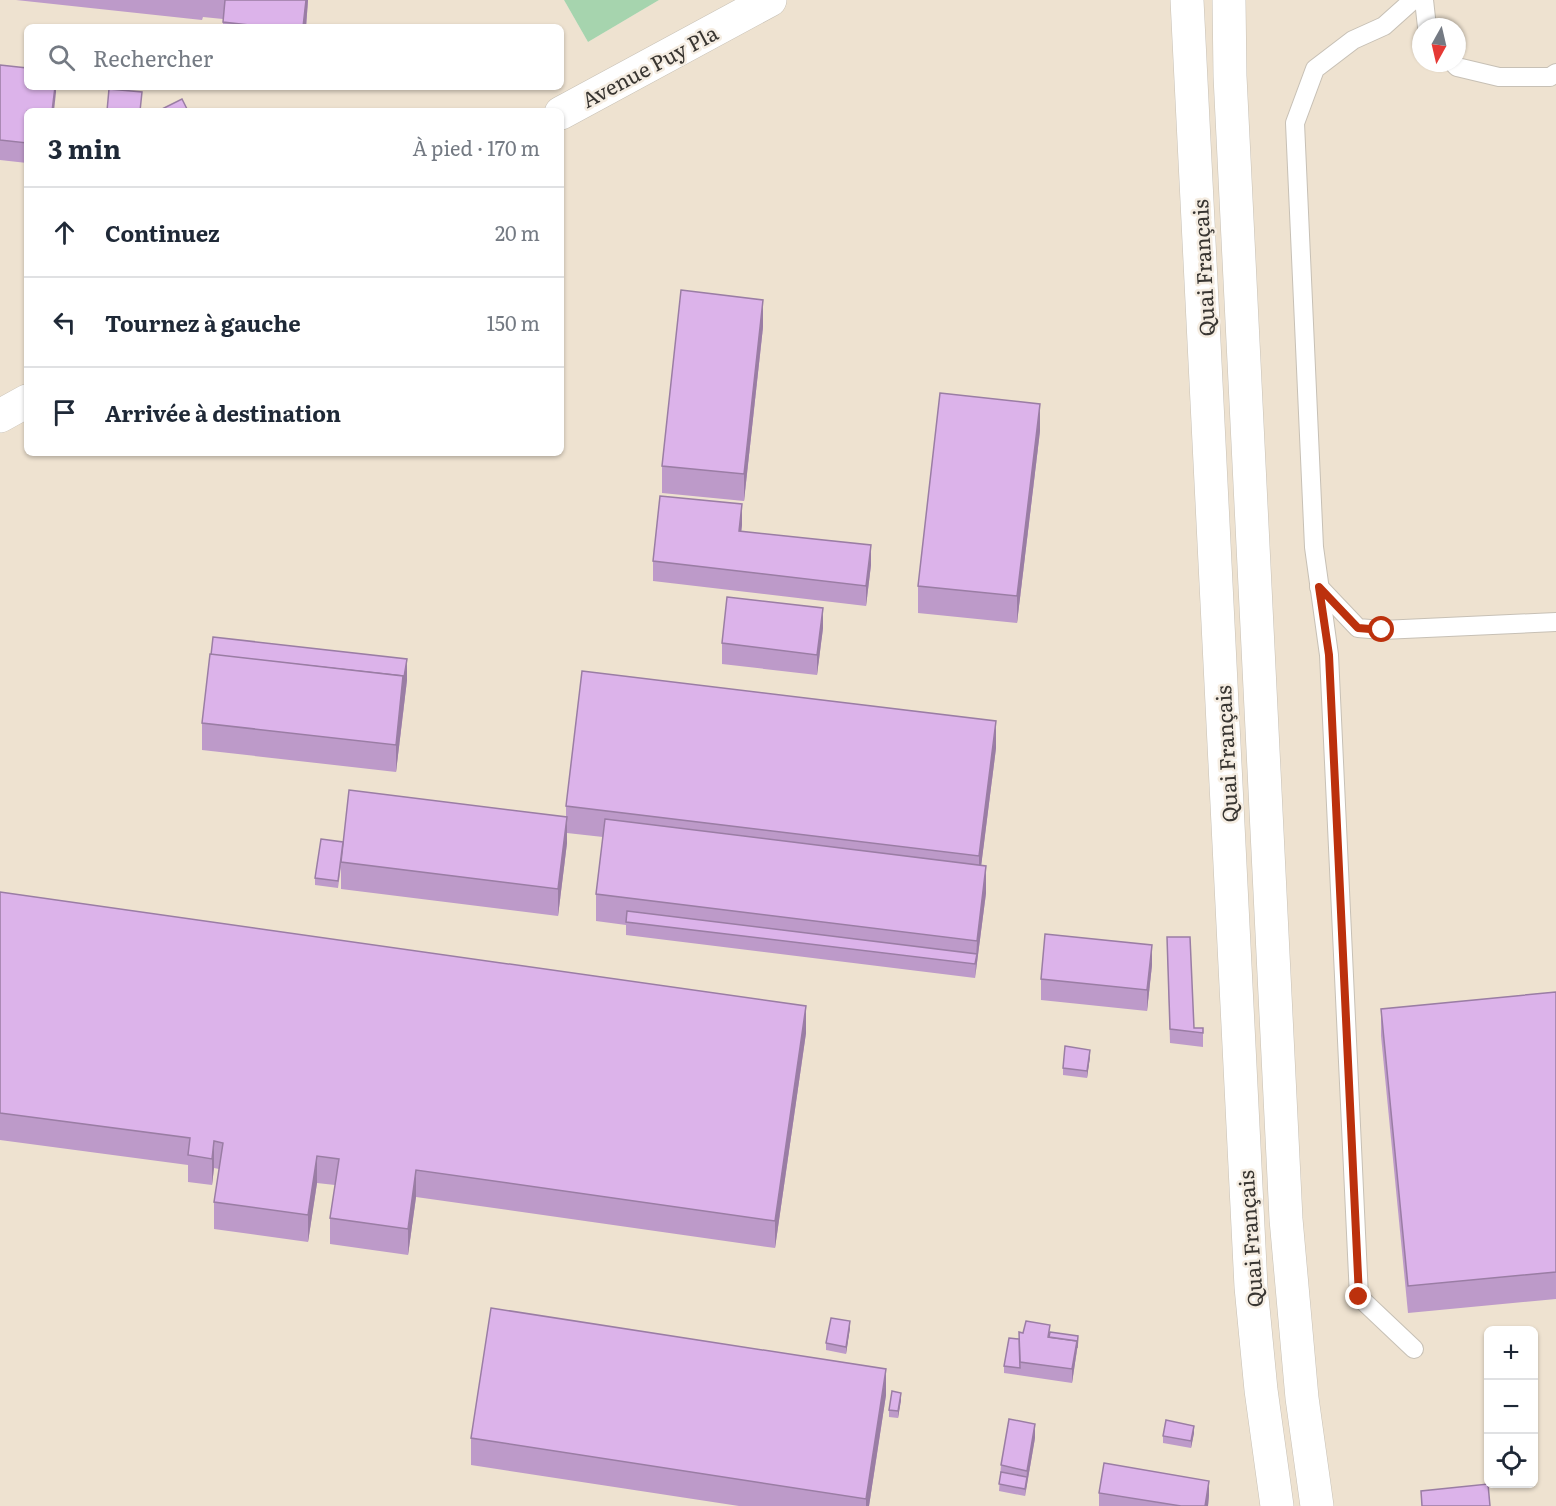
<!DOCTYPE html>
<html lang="fr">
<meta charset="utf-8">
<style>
body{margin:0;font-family:Literata,serif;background:#f6f6f7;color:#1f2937}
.controls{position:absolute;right:18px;bottom:18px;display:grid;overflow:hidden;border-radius:9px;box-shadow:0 2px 4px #0004}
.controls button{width:54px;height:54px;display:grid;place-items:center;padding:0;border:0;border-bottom:2px solid #e0e1e3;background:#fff;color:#1f2937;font:30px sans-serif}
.compass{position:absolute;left:1412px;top:18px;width:54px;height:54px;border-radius:50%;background:#fff;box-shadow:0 2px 4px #0004;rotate:188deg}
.stop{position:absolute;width:18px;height:18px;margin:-14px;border:4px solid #bc310d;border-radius:50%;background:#fff}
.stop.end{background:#bc310d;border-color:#fff;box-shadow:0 2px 6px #0008}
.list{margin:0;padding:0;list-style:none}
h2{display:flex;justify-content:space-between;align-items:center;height:78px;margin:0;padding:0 24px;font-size:26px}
h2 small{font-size:20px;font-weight:400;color:#747a83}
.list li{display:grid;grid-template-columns:39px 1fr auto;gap:18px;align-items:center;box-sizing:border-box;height:90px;padding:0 24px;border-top:2px solid #e0e1e3}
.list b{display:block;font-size:22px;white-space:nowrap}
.list em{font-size:20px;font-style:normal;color:#747a83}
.icon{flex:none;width:33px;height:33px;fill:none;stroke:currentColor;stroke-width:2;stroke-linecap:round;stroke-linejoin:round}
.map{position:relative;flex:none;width:1556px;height:1506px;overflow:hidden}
.search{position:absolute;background:#fff;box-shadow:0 2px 4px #0004;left:24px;top:24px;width:540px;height:66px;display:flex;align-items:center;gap:15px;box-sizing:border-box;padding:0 21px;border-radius:9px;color:#747a83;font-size:22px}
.panel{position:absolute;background:#fff;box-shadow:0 2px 4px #0004;left:24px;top:108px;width:540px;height:348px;border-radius:9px}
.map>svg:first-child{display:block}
.built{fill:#eee2d0;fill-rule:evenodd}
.green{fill:#a6d4ae}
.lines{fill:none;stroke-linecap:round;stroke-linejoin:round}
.lane-casing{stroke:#c7c0b5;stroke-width:20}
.street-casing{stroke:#c7c0b5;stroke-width:34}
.secondary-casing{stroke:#c7c0b5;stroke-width:34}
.lane{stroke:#fff;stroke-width:18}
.street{stroke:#fff;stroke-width:33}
.secondary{stroke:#fff;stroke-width:33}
.wall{fill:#bd9ac9}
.shaded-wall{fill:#9a7da4}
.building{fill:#dcb3ea;stroke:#9a7da4;stroke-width:1.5}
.route{stroke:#bc310d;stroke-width:8}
.labels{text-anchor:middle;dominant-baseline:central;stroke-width:5;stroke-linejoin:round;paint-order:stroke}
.street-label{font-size:21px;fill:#383531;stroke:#f5ede2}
</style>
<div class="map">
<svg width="1556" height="1506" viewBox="0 0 1556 1506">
<rect width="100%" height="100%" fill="#f5ede2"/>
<path class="built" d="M0,0H564L588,42L659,0H1556V1506H0ZM27,27H561V87H27ZM1421,27H1457V63H1421ZM27,111H561V453H27ZM1488,1330H1534V1484H1488Z"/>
<path class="green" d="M564,0H659L588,42Z"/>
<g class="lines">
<defs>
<g id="lane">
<path d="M1413,0L1384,26L1353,40L1315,69L1295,123L1314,547L1329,655L1359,1297L1414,1349"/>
<path d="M1424,0L1427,27"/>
<path d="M1453,63L1457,67L1499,77H1550L1556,73"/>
<path d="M1319,587L1358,628L1382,630L1556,622"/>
</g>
<g id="street">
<path d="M561,113L770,0"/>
<path d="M0,416L27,401"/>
</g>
<g id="secondary">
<path d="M1187,0L1251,1287L1261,1390L1277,1506"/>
<path d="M1229,0L1230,76L1286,1219L1302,1398L1317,1506"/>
</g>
</defs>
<use href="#lane" class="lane-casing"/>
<use href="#street" class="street-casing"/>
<use href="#secondary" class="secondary-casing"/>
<use href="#lane" class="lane"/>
<use href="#street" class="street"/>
<use href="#secondary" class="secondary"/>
</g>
<g class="wall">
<path d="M16,0H308L306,27H223V19L203,17L202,20Z"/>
<path d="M0,65L56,87V92L27,111V163L0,160Z"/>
<path d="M763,327L744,501L662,493V466Z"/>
<path d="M1040,431L1017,623L918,613V586Z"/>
<path d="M742,525L741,531L871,565L866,606L653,581V561Z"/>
<path d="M823,628L817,675L722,664V643Z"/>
<path d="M407,680L396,772L202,750V723Z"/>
<path d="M996,748L981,866L986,893L975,978L626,935V925L596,921V894L603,837L567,833V843L558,916L341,889V867L338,888L315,885V878L343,842L566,817V806Z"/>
<path d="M0,892L806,1033L775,1248L416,1197L408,1255L330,1244V1218L335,1185L317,1183L308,1242L214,1229V1202L219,1169L214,1168L212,1185L188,1182V1165L0,1140Z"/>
<path d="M1167,937L1194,1028H1203V1047L1170,1043Z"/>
<path d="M1152,965L1147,1011L1041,1000V979Z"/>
<path d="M1556,992V1299L1408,1313L1381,1036V1009Z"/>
<path d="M1090,1057L1087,1078L1063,1075V1068Z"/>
<path d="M850,1328L846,1354L826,1350V1343Z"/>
<path d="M1050,1332L1078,1343L1072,1383L1004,1373V1366L1019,1339Z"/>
<path d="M886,1395L869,1506H739L471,1465V1438Z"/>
<path d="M901,1400L898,1418L889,1417V1410Z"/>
<path d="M1194,1433L1191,1448L1163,1443V1436Z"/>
<path d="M1035,1438L1025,1496L999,1491L1001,1465Z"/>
<path d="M1099,1493L1209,1495L1208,1506H1099Z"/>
</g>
<g class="shaded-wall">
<path d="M306,0H308L306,27H303Z"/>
<path d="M55,87H56V92L54,111H52Z"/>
<path d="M763,300V327L744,501V474Z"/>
<path d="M1040,404V431L1017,623V596Z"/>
<path d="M742,504V525L739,551V531Z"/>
<path d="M871,545V565L866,606V586Z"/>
<path d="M823,608V628L817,675V655Z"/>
<path d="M407,659V680L396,772V745L403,676Z"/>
<path d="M996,721V748L979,883V856Z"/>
<path d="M567,817V843L558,916V889Z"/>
<path d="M986,866V893L975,978L977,941Z"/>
<path d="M1152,945V965L1147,1011V990Z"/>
<path d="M806,1006V1033L775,1248V1221Z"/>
<path d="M1090,1050V1057L1087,1078V1071Z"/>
<path d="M214,1141V1168L212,1185V1159Z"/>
<path d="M317,1156V1183L308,1242V1215Z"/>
<path d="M416,1170V1197L408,1255V1229Z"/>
<path d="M850,1321V1328L846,1354V1347Z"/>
<path d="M1078,1336V1343L1072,1383V1369Z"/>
<path d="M886,1369V1395L869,1506H866V1499Z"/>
<path d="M901,1393V1400L898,1418V1411Z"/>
<path d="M1035,1424V1438L1025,1496L1027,1471Z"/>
<path d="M1194,1426V1433L1191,1448V1441Z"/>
<path d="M1209,1481V1495L1208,1506H1205Z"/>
</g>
<g class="building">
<path d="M225,0H306L303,27H267L223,22Z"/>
<path d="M0,65L27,68V87H55L52,111H27V143L0,140Z"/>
<path d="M109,89L142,92L140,111H107Z"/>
<path d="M182,99L188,111H158Z"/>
<path d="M681,290L763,300L744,474L662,466Z"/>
<path d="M940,393L1040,404L1017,596L918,586Z"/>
<path d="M660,496L742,504L739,531L871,545L866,586L653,561Z"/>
<path d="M727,597L823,608L817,655L722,643Z"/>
<path d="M213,637L407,659L403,683V676L211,655Z"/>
<path d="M210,654L403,676L396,745L202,723Z"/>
<path d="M582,671L996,721L979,856L566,806Z"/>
<path d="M349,790L567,817L558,889L341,862Z"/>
<path d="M605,819L986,866L977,941L596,894Z"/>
<path d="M321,839L343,842L338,881L315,878Z"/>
<path d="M0,892L806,1006L775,1221L416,1170L408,1229L330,1218L339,1159L317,1156L308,1215L214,1202L223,1143L214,1141L212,1159L188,1155L190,1138L0,1113Z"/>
<path d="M627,911L977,954L975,964L626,922Z"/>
<path d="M1045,934L1152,945L1147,990L1041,979Z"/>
<path d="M1167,937H1190L1194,1028H1203V1033L1170,1029Z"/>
<path d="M1556,992V1272L1408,1286L1381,1009Z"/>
<path d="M1065,1046L1090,1050L1087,1071L1063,1068Z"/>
<path d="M491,1308L886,1369L866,1499L471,1438Z"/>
<path d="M831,1318L850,1321L846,1347L826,1343Z"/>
<path d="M1026,1321L1050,1325L1048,1337L1077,1341L1072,1369L1020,1362L1019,1332L1023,1333Z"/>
<path d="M1050,1332L1078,1336L1077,1348V1341L1049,1337Z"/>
<path d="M1009,1338L1019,1339L1020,1368L1004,1366Z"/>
<path d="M892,1391L901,1393L898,1411L889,1410Z"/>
<path d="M1009,1419L1035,1424L1027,1471L1001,1465Z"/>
<path d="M1166,1420L1194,1426L1191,1441L1163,1436Z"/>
<path d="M1104,1463L1209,1481L1205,1506H1181L1099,1493Z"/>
<path d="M1001,1472L1027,1477L1025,1489L999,1484Z"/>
<path d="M1488,1484L1490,1506H1422L1421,1491Z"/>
</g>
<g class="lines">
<path class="route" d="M1359,1297L1329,655L1319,587L1358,628L1382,630"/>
</g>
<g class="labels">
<g class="street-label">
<text transform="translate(649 65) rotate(-28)">Avenue Puy Pla</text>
<text transform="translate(1202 268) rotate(-93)">Quai Français</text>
<text transform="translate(1225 754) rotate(-93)">Quai Français</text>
<text transform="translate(1249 1239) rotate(-94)">Quai Français</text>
</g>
</g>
</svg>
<div class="controls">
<button>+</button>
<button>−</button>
<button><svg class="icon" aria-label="locate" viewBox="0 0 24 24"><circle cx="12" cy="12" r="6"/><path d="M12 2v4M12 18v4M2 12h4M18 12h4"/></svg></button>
</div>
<svg class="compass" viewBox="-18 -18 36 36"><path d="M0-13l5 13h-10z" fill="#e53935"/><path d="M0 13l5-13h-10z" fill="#747a83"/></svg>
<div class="stop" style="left:1382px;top:630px"></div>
<div class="stop end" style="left:1359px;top:1297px"></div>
<div class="search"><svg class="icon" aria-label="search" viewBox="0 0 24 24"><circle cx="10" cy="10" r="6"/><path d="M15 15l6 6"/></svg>Rechercher</div>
<section class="panel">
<h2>3 min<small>À pied · 170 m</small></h2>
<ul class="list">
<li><svg class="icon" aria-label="ahead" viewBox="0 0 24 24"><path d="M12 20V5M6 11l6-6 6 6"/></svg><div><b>Continuez</b></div><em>20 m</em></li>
<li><svg class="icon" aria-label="left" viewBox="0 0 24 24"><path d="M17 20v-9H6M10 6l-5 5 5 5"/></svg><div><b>Tournez à gauche</b></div><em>150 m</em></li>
<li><svg class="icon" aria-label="arrive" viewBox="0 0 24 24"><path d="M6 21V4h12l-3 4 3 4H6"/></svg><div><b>Arrivée à destination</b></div></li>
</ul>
</section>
</div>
